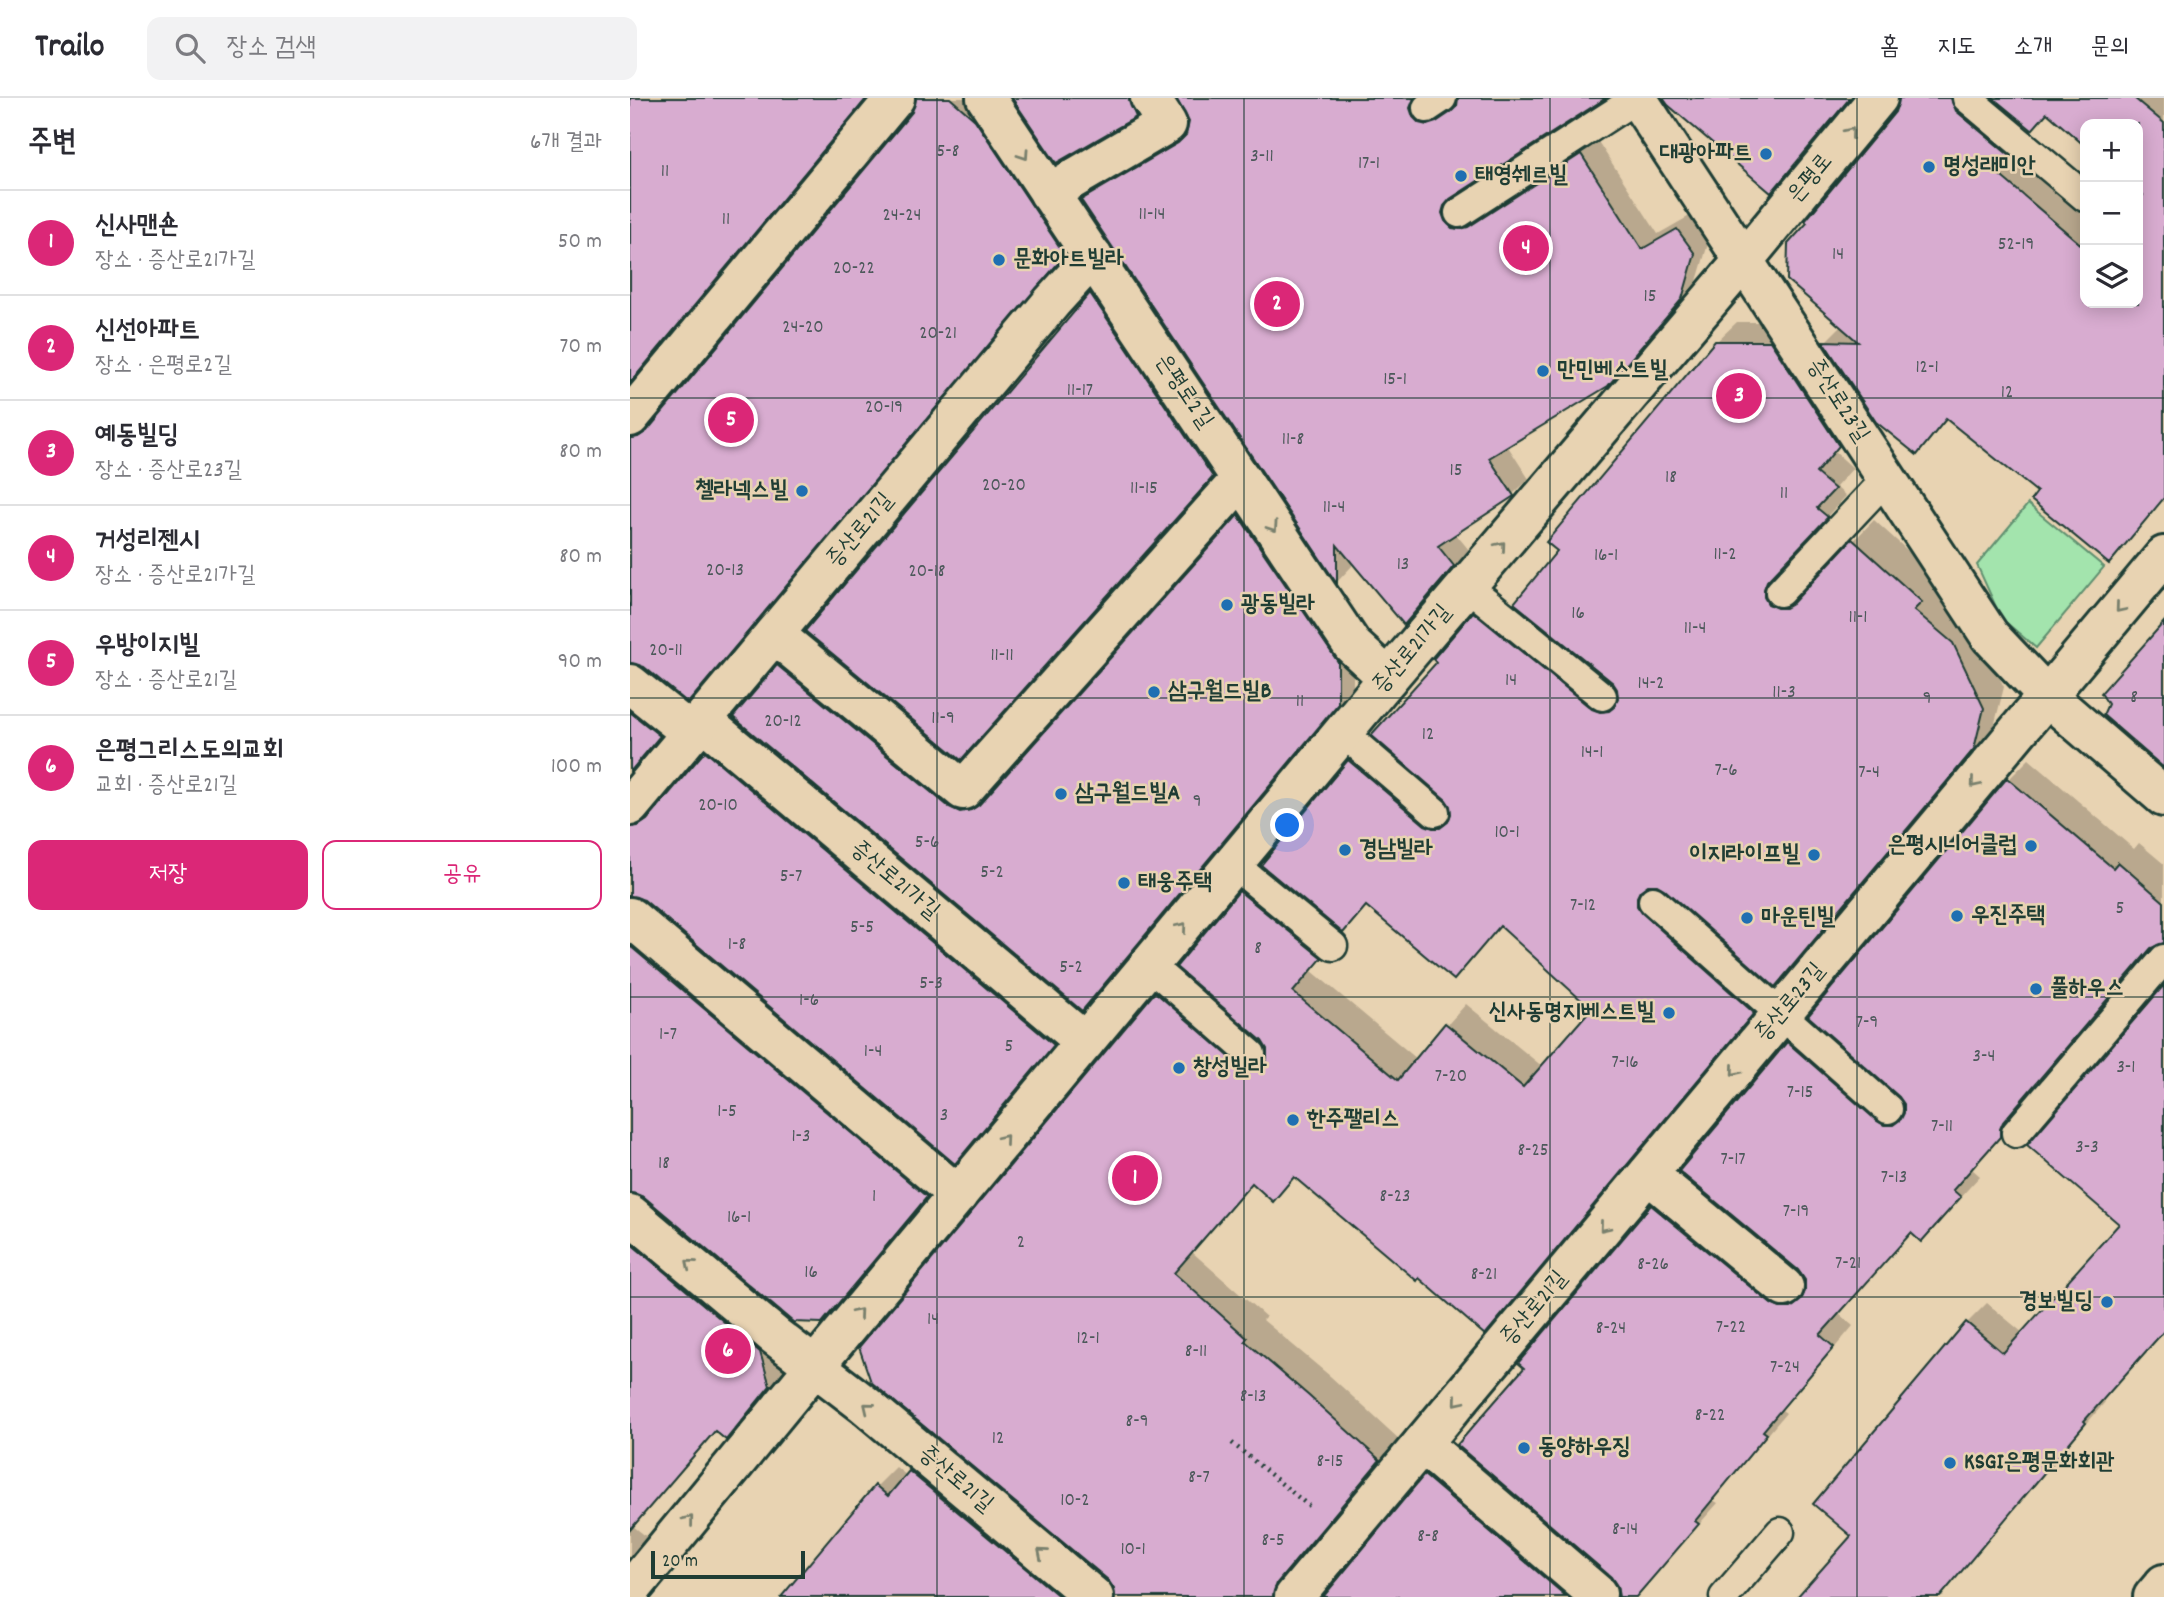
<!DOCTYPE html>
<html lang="ko">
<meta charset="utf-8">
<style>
body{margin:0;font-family:Dekko,"Poor Story",sans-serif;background:#f2f2f3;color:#2b2b33}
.controls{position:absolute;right:21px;top:21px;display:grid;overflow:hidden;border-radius:14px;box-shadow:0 4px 18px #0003}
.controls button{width:63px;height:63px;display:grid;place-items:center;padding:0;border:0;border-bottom:2px solid #e1e1e2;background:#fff;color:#2b2b33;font:35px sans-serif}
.scale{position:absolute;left:21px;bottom:18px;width:154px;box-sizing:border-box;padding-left:7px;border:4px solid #1f3d34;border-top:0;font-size:19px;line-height:24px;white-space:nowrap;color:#1f3d34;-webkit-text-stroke:5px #e8d3b2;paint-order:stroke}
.you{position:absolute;left:658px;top:728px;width:24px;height:24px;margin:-18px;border:5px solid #fff;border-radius:50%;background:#1a73e8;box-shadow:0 0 0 10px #1a73e833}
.badge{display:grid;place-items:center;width:46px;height:46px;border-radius:50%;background:#db2777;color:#fff;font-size:23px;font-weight:700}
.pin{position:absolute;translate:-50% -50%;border:4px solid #fff;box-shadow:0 2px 7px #0006}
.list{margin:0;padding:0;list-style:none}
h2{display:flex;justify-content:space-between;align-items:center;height:91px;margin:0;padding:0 28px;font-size:30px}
h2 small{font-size:23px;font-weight:400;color:#7c7c81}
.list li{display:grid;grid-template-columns:46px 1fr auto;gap:21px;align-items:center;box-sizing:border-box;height:105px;padding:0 28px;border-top:2px solid #e1e1e2}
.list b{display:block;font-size:26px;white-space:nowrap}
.list p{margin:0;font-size:23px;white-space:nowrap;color:#7c7c81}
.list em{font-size:23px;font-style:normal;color:#7c7c81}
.actions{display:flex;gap:14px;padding:21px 28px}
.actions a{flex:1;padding:16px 0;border:2px solid #db2777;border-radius:14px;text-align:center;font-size:24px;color:#db2777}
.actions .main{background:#db2777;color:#fff}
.icon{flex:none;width:38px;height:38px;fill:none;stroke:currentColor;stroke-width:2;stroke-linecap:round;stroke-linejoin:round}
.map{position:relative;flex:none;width:1534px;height:1499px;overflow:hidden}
header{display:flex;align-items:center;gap:42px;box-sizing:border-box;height:98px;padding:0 35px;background:#fff;border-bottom:2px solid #e1e1e2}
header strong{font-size:33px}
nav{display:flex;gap:38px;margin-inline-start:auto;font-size:24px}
.search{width:490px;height:63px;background:#f2f2f3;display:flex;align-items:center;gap:18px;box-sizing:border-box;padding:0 24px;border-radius:14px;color:#7c7c81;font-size:26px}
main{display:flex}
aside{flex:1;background:#fff}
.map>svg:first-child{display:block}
.green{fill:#a3e4ad;stroke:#619070;stroke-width:2}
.shadow{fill:#0003}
.building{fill:#d8acd0;stroke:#1f3d34;stroke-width:2}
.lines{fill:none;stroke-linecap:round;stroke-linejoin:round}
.lane-casing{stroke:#1f3d34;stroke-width:33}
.street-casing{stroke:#1f3d34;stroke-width:44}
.primary-casing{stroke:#1f3d34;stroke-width:44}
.path{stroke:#1f3d34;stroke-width:4.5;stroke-dasharray:2 5;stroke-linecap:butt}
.lane{stroke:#e8d3b2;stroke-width:28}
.street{stroke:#e8d3b2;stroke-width:38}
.primary{stroke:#e8d3b2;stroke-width:38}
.oneway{stroke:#79806d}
.grid{fill:none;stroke:#1f3d34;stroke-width:2;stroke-opacity:0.55}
.poi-dot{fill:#1f6fb2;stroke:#e8d3b2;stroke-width:2.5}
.labels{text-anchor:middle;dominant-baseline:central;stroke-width:5;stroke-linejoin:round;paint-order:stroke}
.number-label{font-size:19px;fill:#4d595b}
.poi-label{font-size:23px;font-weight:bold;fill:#1f3d34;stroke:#e8d3b2;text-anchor:start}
.street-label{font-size:23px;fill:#1f3d34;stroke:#e8d3b2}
</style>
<header>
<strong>Trailo</strong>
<div class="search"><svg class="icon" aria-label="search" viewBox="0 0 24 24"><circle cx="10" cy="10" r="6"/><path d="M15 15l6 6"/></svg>장소 검색</div>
<nav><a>홈</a><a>지도</a><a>소개</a><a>문의</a></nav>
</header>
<main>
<aside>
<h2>주변<small>6개 결과</small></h2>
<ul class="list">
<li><span class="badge">1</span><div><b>신사맨숀</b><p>장소 · 증산로21가길</p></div><em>50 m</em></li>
<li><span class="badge">2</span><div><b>신선아파트</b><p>장소 · 은평로2길</p></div><em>70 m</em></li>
<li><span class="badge">3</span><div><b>예동빌딩</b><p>장소 · 증산로23길</p></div><em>80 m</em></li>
<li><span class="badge">4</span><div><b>거성리젠시</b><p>장소 · 증산로21가길</p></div><em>80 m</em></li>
<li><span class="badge">5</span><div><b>우방이지빌</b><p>장소 · 증산로21길</p></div><em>90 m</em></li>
<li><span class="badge">6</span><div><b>은평그리스도의교회</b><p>교회 · 증산로21길</p></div><em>100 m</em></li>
</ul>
<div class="actions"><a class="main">저장</a><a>공유</a></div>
</aside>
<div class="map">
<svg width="1534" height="1499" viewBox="0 0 1534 1499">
<rect width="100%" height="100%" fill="#e8d3b2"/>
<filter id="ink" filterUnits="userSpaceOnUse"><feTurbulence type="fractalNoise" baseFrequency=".0143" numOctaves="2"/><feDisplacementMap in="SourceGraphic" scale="14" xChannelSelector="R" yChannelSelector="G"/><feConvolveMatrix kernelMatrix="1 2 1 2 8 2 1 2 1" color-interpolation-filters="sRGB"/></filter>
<g filter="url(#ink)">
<path class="green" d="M1398,406L1474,469L1406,550L1371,520L1347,467Z"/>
<g class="shadow">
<path d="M0,0H237L0,285Z"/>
<path d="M288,0H355L449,141L73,587L58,602L15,567L0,563V319L13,326L26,324L283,15Z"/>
<path d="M384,0H520L521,2L505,17Z"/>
<path d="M548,0H797L816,12L829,4L830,0H965L828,94L830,108L967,42L1028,136L1063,116L1080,139L1067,183L994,270L977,286L877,347L899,381L883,396L825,435L839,452L774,525L722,462V468L708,483L453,102L468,87L558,34L561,26Z"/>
<path d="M1055,0H1223L1170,64L1141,92Z"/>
<path d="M1295,0H1348L1395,40L1381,56L1455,119V205H1508V26H1455V45L1418,13L1365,0H1534V401L1479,463L1410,394L1318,321L1287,355L1195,244L1212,227Z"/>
<path d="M476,181L598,362L346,644L177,533Z"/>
<path d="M1107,224H1161L1228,326L1205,354L1223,370L1206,389L1216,398L1157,461L1153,469L1154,479L1168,491L1177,490L1244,422L1311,483L1303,491L1343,525L1374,589L1364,629L1165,867L1145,887L1035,789L1025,784L1032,795L1143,894L875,1214L855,1234L666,1078L643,1101L623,1084L562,1154L636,1219L633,1222L700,1278L769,1341L667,1463L662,1474L677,1499H487L526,895L546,875L631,949L640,953L633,942L549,868L611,794L631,774L710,839L682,873L787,961L836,906L913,969L963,911L872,827L824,880L738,807L713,833L633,767L720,663L740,643L815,707L825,712L808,565L844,515L864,495L982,591L990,594L930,453L1086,244Z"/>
<path d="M625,403L723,548V588L467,895L452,911L105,619L163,553L346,699L358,698Z"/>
<path d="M0,585L44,622L0,674Z"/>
<path d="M91,639L438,930L340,1048L325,1063L15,801L0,796V707L13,715L25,713Z"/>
<path d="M1399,661L1504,751L1509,745L1534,766V843L1527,844L1393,1002L1389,1010L1390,1018L1342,1071L1350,1078L1291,1142L1282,1134L1209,1216L1223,1228L1152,1312L1156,1315L1083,1402L1088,1405L1004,1499H695L796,1378L816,1358L985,1498H990L989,1488L897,1270L1022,1108L1042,1088L1171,1191H1177L1176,1182L1169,1171L1051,1073L1158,945L1178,925L1267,1004L1278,1009L1270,997L1180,918L1379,681Z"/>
<path d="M0,818L311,1083L207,1207L191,1224L14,1097L0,1093Z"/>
<path d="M1534,889V1233L1473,1302L1475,1304L1312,1497L1314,1499H1170L1224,1438L1337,1225L1357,1205L1393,1235L1492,1126L1399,1047Z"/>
<path d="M0,1116L145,1238L155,1271L96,1339L86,1331L3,1428L17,1439L0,1460Z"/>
<path d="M301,1354L476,1499H154L246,1389L266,1369L277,1378Z"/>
</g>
<g class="building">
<path d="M0,0H237L0,285Z"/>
<path d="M286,0H320L345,22L435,157L58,605L14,569L0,565V340L8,339L17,333L282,14Z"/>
<path d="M382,0H498L506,19L426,65Z"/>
<path d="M546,0H784L780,10L783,19L789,25L797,27L806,24L821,14L827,8L828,0H976L820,101L814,108L812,115L815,123L822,130L830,131L838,129L951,56L1012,151L1047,131L1065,156L1052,201L978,288L859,360L884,398L808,448L824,468L774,527L707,447V486L451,102L548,45L556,37L559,24Z"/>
<path d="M1033,0H1220L1141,95L1038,7Z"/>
<path d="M1269,0H1321L1326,13L1380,58L1366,74L1455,150V205H1508V103L1513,97L1508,92V26H1455V48L1417,15L1402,32L1363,0H1504L1534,25V400L1479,466L1401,402L1407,394L1316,321L1287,357L1246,324L1193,243L1228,244L1157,182L1158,146L1177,125L1175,123L1265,14Z"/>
<path d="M460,195L583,379L331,662L175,533Z"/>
<path d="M1085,243H1140L1209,348L1186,375L1205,391L1187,410L1198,419L1137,483L1134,491V499L1138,506L1147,510H1155L1162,506L1222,441L1292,504L1284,512L1323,545L1354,610L1344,651L1145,889L1034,791L1027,787H1018L1010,793L1007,799V808L1012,815L1124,915L855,1237L789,1180L787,1183L664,1079L643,1104L622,1085L544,1175L617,1240L615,1243L679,1298L750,1362L647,1485L643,1499H485L484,1491L478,1482L241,1284L229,1249L525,894L611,969L618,972H626L634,966L637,960V951L632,943L546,869L609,793L692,860L663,894L768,982L815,925L893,989L961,911L870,828L824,882L736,808L713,835L631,767L718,662L795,727L803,730H810L818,724L821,716L820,708L816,702L741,637L806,565L803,561L843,514L962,611L970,614L979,613L984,609L988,600L987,591L983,585L884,505L927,453L916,444Z"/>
<path d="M608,417L708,564V606L452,913L103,619L147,567L319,709L330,714L341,712L349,707Z"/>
<path d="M1534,524V670L1473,617L1478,606L1471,595Z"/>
<path d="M0,614L30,638L0,674Z"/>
<path d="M75,653L424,947L325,1066L14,802L0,798V729L8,728L17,722Z"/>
<path d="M1377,680L1483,770L1488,764L1534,804V845L1521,850L1373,1024L1370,1031V1039L1323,1092L1331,1099L1291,1144L1281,1135L1190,1237L1204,1249L1133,1333L1137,1336L1065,1423L1069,1426L1006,1499H989L987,1488L981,1479L827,1347L894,1270L888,1265L1021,1107L1141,1206L1150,1210H1161L1171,1202L1175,1193V1182L1168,1172L1049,1073L1157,944L1247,1023L1254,1027H1263L1271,1021L1274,1015V1006L1269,999L1178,918Z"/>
<path d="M0,848L297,1099L192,1225L163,1224L14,1099L0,1095Z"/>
<path d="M1534,887V1233L1454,1323L1456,1325L1310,1499H1167L1221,1438L1183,1406L1336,1224L1373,1255L1489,1126L1397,1047Z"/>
<path d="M0,1145L130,1254L140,1288L96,1342L85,1333L0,1432Z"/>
<path d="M279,1373L430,1499H151L245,1387L258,1398Z"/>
<path d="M794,1377L937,1499H693Z"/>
</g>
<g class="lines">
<defs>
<g id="lane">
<path d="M1337,0L1455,99"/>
<path d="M797,10L812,0"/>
<path d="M829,115L1007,0"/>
<path d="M837,488L972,598"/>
<path d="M1150,494L1257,380"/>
<path d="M713,635L805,714"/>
<path d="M604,767L703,848"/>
<path d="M1023,803L1258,1011"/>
<path d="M519,867L621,956"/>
<path d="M1386,1035L1534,861"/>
<path d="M1094,1499L1150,1434"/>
</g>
<g id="street">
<path d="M356,0L722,547L758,580"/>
<path d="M1007,0L1360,538L1417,598L1534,699"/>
<path d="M419,95L537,26L520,0"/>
<path d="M0,319L265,0"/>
<path d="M144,536L333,692L611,381"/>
<path d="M0,586L61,635"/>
<path d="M72,622L455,944"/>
<path d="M0,708L422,204L463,159"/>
<path d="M0,819L328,1097"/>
<path d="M1018,1076L1154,1189"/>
<path d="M0,1116L145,1238L234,1306L464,1499"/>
<path d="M792,1346L967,1496"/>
<path d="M0,1493L185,1268L758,580L1114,162L1248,0"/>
<path d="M664,1499L1534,458"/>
</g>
<path id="primary" d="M1523,1499L1534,1486"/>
</defs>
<use href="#lane" class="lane-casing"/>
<use href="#street" class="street-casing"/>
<use href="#primary" class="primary-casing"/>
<path class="path" d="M602,1345L679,1408"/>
<use href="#lane" class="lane"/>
<use href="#street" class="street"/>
<use href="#primary" class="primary"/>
</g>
<defs><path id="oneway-chevron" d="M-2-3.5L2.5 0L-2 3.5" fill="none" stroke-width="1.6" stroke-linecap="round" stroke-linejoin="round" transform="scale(1.75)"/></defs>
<g class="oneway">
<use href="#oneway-chevron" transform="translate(1220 34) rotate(-50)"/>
<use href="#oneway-chevron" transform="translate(394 57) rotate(56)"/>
<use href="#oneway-chevron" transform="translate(643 429) rotate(56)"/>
<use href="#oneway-chevron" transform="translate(871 448) rotate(-50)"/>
<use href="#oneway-chevron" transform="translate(1490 510) rotate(130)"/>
<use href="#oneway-chevron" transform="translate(1345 685) rotate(130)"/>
<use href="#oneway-chevron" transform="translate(552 829) rotate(-50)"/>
<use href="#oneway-chevron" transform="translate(1105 973) rotate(130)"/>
<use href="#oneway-chevron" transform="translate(374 1041) rotate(-50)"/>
<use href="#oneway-chevron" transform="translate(974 1129) rotate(130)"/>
<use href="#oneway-chevron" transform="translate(60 1166) rotate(-140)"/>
<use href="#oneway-chevron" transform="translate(228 1215) rotate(-50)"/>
<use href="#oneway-chevron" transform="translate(828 1303) rotate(130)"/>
<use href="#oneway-chevron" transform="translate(238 1309) rotate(-141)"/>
<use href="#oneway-chevron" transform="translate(59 1422) rotate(-51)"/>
<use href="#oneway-chevron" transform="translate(412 1455) rotate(-140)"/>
</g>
</g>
<path class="grid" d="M307,0V1499M614,0V1499M920,0V1499M1227,0V1499M0,300H1534M0,600H1534M0,899H1534M0,1199H1534"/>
<g class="poi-dot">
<circle cx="1136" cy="56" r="7"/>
<circle cx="1299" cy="69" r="7"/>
<circle cx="831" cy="78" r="7"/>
<circle cx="369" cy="162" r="7"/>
<circle cx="913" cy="273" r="7"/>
<circle cx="172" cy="393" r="7"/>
<circle cx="597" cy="507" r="7"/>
<circle cx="524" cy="594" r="7"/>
<circle cx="431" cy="696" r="7"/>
<circle cx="1401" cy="748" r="7"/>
<circle cx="715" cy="752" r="7"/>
<circle cx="1184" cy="757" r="7"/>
<circle cx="494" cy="785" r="7"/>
<circle cx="1327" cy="818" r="7"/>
<circle cx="1117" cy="820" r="7"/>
<circle cx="1406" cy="891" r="7"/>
<circle cx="1039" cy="915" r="7"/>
<circle cx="549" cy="970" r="7"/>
<circle cx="663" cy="1022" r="7"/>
<circle cx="1477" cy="1204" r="7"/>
<circle cx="894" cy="1350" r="7"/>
<circle cx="1320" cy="1365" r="7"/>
</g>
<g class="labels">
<g class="number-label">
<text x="318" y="54">5-8</text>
<text x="632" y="59">3-11</text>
<text x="739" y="66">17-1</text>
<text x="35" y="74">11</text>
<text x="522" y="117">11-14</text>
<text x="272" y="118">24-24</text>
<text x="96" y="122">11</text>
<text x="1386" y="147">52-19</text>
<text x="1208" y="157">14</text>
<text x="224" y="171">20-22</text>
<text x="1020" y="199">15</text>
<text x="173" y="230">24-20</text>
<text x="308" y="236">20-21</text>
<text x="1297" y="270">12-1</text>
<text x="765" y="282">15-1</text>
<text x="450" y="293">11-17</text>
<text x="1377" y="295">12</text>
<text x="254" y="310">20-19</text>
<text x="663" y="342">11-8</text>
<text x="826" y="373">15</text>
<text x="1041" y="380">18</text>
<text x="374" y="388">20-20</text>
<text x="514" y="391">11-15</text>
<text x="1154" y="396">11</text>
<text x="704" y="410">11-4</text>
<text x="1095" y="457">11-2</text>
<text x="976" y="458">16-1</text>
<text x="773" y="467">13</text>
<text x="95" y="473">20-13</text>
<text x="297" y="474">20-18</text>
<text x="948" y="516">16</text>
<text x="1228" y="520">11-1</text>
<text x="1065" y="531">11-4</text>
<text x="36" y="553">20-11</text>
<text x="372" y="558">11-11</text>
<text x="881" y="583">14</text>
<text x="1021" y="586">14-2</text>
<text x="1154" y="595">11-3</text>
<text x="1504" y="600">8</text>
<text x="1297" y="601">9</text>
<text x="670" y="604">11</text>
<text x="313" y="621">11-9</text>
<text x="153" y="624">20-12</text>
<text x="798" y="637">12</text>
<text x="962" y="655">14-1</text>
<text x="1096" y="673">7-6</text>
<text x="1239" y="675">7-4</text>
<text x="567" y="704">9</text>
<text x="88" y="708">20-10</text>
<text x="877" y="735">10-1</text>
<text x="297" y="745">5-6</text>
<text x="362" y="775">5-2</text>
<text x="161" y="779">5-7</text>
<text x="953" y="808">7-12</text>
<text x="1490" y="811">5</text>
<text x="232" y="830">5-5</text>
<text x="107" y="847">1-8</text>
<text x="628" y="851">8</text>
<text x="441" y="870">5-2</text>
<text x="301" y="886">5-3</text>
<text x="179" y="903">1-6</text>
<text x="1237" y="925">7-9</text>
<text x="38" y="937">1-7</text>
<text x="379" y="949">5</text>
<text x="243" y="954">1-4</text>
<text x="1354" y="959">3-4</text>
<text x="995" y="965">7-16</text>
<text x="1496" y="970">3-1</text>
<text x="821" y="979">7-20</text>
<text x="1170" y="995">7-15</text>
<text x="97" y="1014">1-5</text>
<text x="314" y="1018">3</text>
<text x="1312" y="1029">7-11</text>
<text x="171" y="1039">1-3</text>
<text x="1457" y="1050">3-3</text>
<text x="903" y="1053">8-25</text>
<text x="1103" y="1062">7-17</text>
<text x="34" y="1066">18</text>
<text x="1264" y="1080">7-13</text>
<text x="244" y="1099">1</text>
<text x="765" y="1099">8-23</text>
<text x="1166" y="1114">7-19</text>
<text x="109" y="1120">16-1</text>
<text x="391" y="1145">2</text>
<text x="1218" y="1166">7-21</text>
<text x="1023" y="1167">8-26</text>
<text x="181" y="1175">16</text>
<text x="854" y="1177">8-21</text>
<text x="303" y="1222">14</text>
<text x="1101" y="1230">7-22</text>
<text x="981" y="1231">8-24</text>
<text x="458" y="1241">12-1</text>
<text x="566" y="1254">8-11</text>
<text x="1155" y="1270">7-24</text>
<text x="623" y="1299">8-13</text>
<text x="1080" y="1318">8-22</text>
<text x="507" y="1324">8-9</text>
<text x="368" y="1341">12</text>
<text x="700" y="1364">8-15</text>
<text x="569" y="1380">8-7</text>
<text x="445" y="1403">10-2</text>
<text x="995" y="1432">8-14</text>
<text x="798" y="1439">8-8</text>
<text x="643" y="1443">8-5</text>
<text x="503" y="1452">10-1</text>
</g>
<g class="poi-label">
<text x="1122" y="56" text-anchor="end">대광아파트</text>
<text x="1313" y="69">명성래미안</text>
<text x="845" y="78">태영쉐르빌</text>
<text x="383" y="162">문화아트빌라</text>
<text x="927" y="273">만민베스트빌</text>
<text x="158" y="393" text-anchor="end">첼라넥스빌</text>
<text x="611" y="507">광동빌라</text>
<text x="538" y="594">삼구월드빌B</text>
<text x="445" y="696">삼구월드빌A</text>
<text x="1387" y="748" text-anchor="end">은평시니어클럽</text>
<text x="729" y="752">경남빌라</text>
<text x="1170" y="757" text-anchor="end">이지라이프빌</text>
<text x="508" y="785">태웅주택</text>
<text x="1341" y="818">우진주택</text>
<text x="1131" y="820">마운틴빌</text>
<text x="1420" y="891">풀하우스</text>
<text x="1025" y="915" text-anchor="end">신사동명지베스트빌</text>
<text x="563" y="970">창성빌라</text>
<text x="677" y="1022">한주팰리스</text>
<text x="1463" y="1204" text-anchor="end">경보빌딩</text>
<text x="908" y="1350">동양하우징</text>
<text x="1334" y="1365">KSGI은평문화회관</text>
</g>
<g class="street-label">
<text transform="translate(1181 81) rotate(-50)">은평로</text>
<text transform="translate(553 294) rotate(56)">은평로2길</text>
<text transform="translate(1207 303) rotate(57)">증산로23길</text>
<text transform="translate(231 433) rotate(-50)">증산로21길</text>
<text transform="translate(783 552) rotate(-50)">증산로21가길</text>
<text transform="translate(264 783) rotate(40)">증산로21가길</text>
<text transform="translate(1161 905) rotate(-50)">증산로23길</text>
<text transform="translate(905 1211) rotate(-50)">증산로21길</text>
<text transform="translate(325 1382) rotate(40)">증산로21길</text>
</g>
</g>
</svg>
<div class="controls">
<button>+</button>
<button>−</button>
<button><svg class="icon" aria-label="layers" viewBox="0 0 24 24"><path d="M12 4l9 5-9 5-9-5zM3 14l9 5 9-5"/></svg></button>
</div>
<div class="scale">20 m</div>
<div class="you"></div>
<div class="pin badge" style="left:505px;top:1080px">1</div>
<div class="pin badge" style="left:647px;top:206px">2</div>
<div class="pin badge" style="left:1109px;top:298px">3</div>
<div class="pin badge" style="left:896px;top:150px">4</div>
<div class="pin badge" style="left:101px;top:322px">5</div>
<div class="pin badge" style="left:98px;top:1253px">6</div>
</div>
</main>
